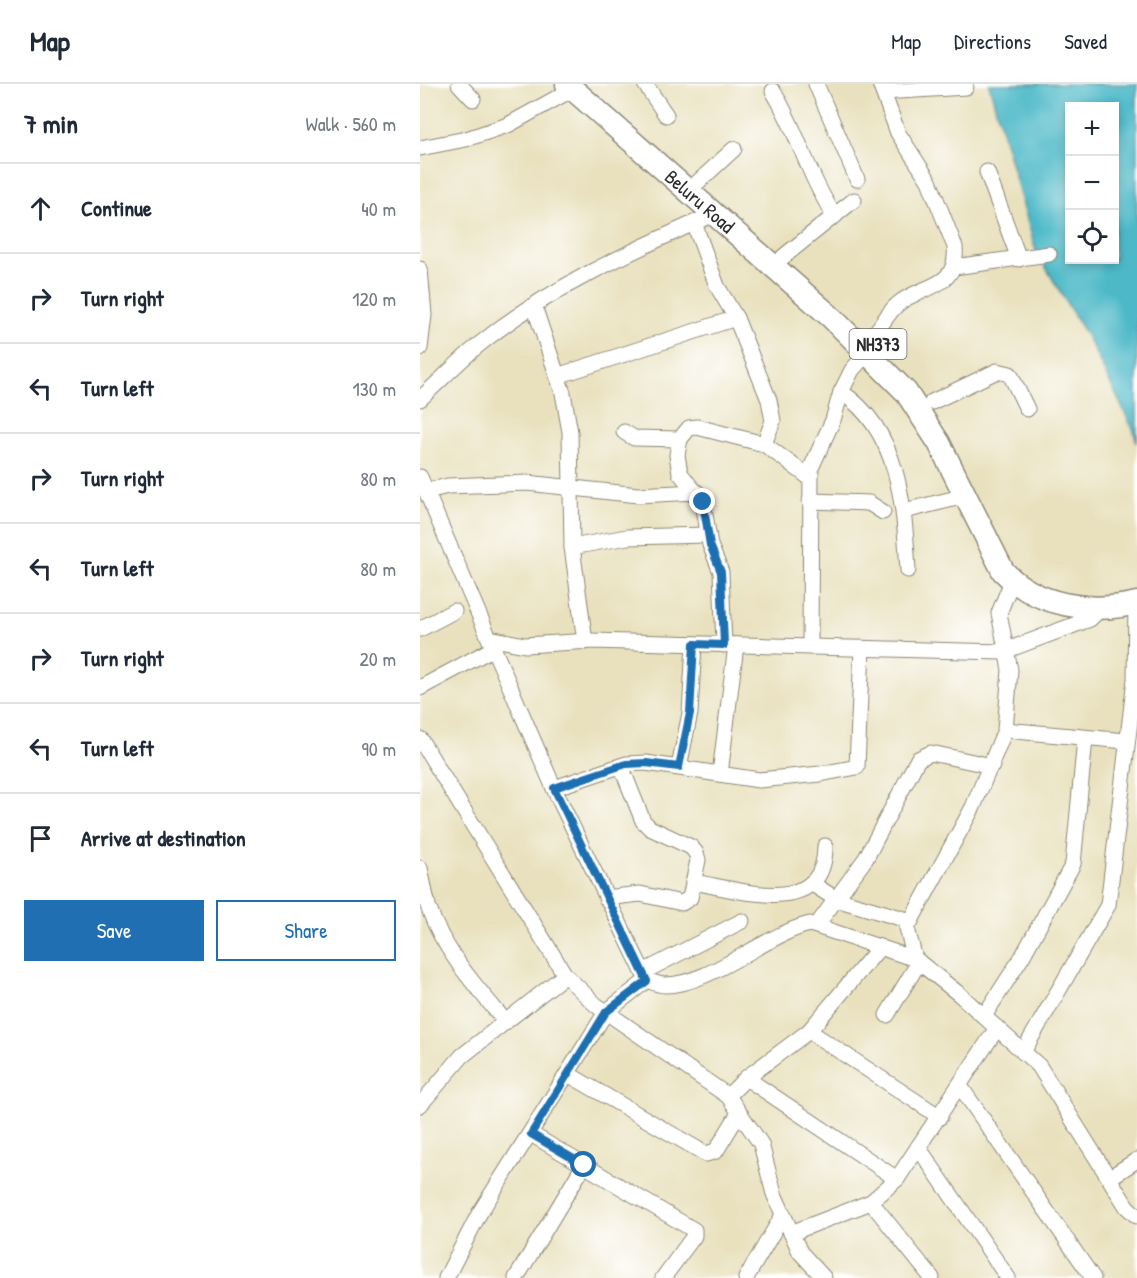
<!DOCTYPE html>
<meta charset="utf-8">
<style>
body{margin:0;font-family:"Patrick Hand",sans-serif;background:#f6f6f7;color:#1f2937}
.controls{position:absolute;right:18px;top:18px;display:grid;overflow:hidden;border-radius:0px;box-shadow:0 3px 9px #0003}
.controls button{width:54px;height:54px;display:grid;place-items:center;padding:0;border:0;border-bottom:2px solid #e0e1e3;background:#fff;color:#1f2937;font:30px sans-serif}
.stop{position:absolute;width:18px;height:18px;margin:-14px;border:4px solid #1f6fb2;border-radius:50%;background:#fff}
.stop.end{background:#1f6fb2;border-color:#fff;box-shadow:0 2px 6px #0008}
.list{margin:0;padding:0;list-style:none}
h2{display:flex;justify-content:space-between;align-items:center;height:78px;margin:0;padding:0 24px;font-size:26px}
h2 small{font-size:20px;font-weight:400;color:#747a83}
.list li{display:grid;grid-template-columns:39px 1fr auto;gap:18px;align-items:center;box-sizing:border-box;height:90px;padding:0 24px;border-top:2px solid #e0e1e3}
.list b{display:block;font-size:22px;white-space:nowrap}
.list em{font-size:20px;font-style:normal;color:#747a83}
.actions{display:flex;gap:12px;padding:18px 24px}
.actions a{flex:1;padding:14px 0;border:2px solid #1f6fb2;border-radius:0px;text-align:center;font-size:21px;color:#1f6fb2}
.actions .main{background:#1f6fb2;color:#fff}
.icon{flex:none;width:33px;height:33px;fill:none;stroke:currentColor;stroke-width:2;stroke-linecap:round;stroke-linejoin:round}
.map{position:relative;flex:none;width:717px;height:1194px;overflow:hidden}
header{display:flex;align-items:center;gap:36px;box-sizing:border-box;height:84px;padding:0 30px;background:#fff;border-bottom:2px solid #e0e1e3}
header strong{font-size:28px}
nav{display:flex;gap:33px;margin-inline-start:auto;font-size:21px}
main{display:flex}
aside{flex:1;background:#fff}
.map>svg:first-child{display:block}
.water{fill:#4db9c8;stroke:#3c727a;stroke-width:1.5;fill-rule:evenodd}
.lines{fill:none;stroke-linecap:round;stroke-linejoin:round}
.minor-casing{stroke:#8a8674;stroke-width:17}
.highway-casing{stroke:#8a8674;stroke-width:25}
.minor{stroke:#fff;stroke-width:15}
.highway{stroke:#fff;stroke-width:22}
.route{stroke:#1f6fb2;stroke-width:8}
.labels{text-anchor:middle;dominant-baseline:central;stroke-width:4.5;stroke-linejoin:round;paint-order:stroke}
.shield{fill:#fff;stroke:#6b6b6b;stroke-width:1.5}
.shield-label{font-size:18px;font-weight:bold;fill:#2b2b2b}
.street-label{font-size:20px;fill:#2b2b2b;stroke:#fff}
</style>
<header>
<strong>Map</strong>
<nav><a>Map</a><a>Directions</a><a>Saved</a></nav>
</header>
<main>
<aside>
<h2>7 min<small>Walk · 560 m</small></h2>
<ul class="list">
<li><svg class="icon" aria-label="ahead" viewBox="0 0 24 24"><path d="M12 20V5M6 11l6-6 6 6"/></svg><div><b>Continue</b></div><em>40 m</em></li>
<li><svg class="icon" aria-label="right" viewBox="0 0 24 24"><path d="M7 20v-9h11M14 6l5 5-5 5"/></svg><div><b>Turn right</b></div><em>120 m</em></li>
<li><svg class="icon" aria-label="left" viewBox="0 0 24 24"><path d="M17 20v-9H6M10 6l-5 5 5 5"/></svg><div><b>Turn left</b></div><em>130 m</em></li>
<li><svg class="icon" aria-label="right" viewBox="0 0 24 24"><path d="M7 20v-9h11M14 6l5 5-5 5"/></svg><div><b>Turn right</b></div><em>80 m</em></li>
<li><svg class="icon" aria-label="left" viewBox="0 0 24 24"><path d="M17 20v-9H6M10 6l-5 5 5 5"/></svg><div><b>Turn left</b></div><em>80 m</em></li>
<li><svg class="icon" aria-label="right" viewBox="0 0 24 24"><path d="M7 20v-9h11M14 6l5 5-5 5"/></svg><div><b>Turn right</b></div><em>20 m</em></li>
<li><svg class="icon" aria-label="left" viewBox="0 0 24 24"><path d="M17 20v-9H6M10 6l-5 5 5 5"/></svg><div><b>Turn left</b></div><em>90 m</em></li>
<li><svg class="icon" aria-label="arrive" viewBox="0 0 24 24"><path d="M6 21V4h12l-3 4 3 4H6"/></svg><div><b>Arrive at destination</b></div></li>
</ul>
<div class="actions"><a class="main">Save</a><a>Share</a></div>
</aside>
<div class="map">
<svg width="717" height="1194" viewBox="0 0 717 1194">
<rect width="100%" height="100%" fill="#fff"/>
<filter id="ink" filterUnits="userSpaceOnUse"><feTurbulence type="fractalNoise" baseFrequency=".0167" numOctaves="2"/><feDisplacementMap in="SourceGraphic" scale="12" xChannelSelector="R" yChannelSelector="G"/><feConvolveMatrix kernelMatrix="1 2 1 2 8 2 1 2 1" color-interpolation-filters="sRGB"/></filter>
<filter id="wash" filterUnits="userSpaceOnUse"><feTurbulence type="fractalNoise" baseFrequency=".008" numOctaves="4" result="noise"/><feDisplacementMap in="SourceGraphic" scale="24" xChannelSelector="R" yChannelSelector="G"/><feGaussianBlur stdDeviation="1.35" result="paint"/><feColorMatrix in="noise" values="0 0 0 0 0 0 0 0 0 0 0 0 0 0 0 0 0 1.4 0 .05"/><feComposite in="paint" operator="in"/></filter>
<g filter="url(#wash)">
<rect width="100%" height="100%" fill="#e9e1be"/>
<path class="water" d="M569,0H717V359L714,347L670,258L616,167ZM650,22H694V176H650Z"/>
</g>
<g filter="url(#ink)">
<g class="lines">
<defs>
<g id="minor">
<path d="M39,0L53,15"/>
<path d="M225,0L246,31"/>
<path d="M396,0L437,95"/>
<path d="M353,7C378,47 388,93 415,132"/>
<path d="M463,8L546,3"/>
<path d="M0,64L46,55L88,41L153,5"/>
<path d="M567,88L599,175"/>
<path d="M277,99L314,65"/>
<path d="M274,139L297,202L316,234L349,316L353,337L344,360"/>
<path d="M363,173L434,116"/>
<path d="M534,183L629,170"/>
<path d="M0,185L4,231L0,264"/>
<path d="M114,222L143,309L150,348L152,463L165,558"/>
<path d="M451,253C462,243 466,230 478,220C501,200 539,206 535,163L509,97L478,49L460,0"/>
<path d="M137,292L316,234"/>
<path d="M421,308C480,346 484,423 488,486"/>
<path d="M0,315C21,296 40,276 61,259C130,203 214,166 294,130"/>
<path d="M512,318L577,287L590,290L607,325"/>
<path d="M204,348L214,354L260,355"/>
<path d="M0,393L69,554L105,561L171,557L582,568L670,535L679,526"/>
<path d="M7,407L28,402L107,399L218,411L277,408"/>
<path d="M390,417L449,419L463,428"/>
<path d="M484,427L545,412"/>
<path d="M152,463L207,453L288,451"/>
<path d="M0,545L34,527"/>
<path d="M69,554L136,709L227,896C232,898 239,901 245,901C290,901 344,851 390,840L495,875L539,910L619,982L707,1123L717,1132"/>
<path d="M304,561L301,488L290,461L283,418L260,389L257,371L260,355L269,344L277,343L344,360L390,394"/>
<path d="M390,563L391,384L413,336L421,308L432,286L447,269"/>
<path d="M0,604L74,564"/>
<path d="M585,646L706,657"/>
<path d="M0,655L145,891L176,921L308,1012L341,1060L354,1110L380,1168L404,1194"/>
<path d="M259,683L270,629L274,560"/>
<path d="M300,690L316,561"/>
<path d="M134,704L206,680L226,679L339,696L400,690L437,683L442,564"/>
<path d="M0,784C3,797 5,812 9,825C24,867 57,904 85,937"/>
<path d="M273,798C318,805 405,836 405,762"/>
<path d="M391,799L416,815L491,837"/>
<path d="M186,814L220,810L262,819L270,814L278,776L276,769L271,763L230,744L223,737L201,682"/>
<path d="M397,841L446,774L498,675L511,669L572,682"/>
<path d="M495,875L487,844L553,723L585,646L590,586L579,529L592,497"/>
<path d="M223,888L322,837"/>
<path d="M467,931L499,878"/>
<path d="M564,932L602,873L653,780L665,655"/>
<path d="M389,947L520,1033"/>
<path d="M603,968L688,821L715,595L716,520"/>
<path d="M148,990L286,1070L296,1067L319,1029"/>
<path d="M326,994L477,1095"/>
<path d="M540,1002L673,1194"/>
<path d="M308,1012L326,994L389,947L460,863"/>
<path d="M0,1021L42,972L145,891"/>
<path d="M111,1050L274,1146V1152L243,1194"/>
<path d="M498,1063L588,1194"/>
<path d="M689,1094L717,1076"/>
<path d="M371,1149L451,1118"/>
<path d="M26,1194L59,1130L186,928L227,896"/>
<path d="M96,1194L164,1081"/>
<path d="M326,1194L363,1131"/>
<path d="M512,1194L451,1118L477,1095L577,944"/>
</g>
<path id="highway" d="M147,0L412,234L486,308L519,359L583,487C616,522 671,530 717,519"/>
</defs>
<use href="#minor" class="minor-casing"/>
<use href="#highway" class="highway-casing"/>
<use href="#minor" class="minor"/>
<use href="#highway" class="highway"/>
</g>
</g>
<g class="lines" filter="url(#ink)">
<path class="route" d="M164,1081L111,1050L186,928L227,897L134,704L206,680L226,679L259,683L270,629L274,560L304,561L301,488L290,461L283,418"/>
</g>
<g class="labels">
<rect class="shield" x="429.5" y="245" width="57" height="30" rx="4.5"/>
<g class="shield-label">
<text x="458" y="260">NH373</text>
</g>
<g class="street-label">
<text transform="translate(280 117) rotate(41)">Beluru Road</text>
</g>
</g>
</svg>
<div class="controls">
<button>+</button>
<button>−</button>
<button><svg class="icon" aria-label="locate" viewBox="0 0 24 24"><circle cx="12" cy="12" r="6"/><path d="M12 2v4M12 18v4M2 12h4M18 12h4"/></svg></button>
</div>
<div class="stop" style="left:164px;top:1081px"></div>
<div class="stop end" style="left:283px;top:418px"></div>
</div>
</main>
